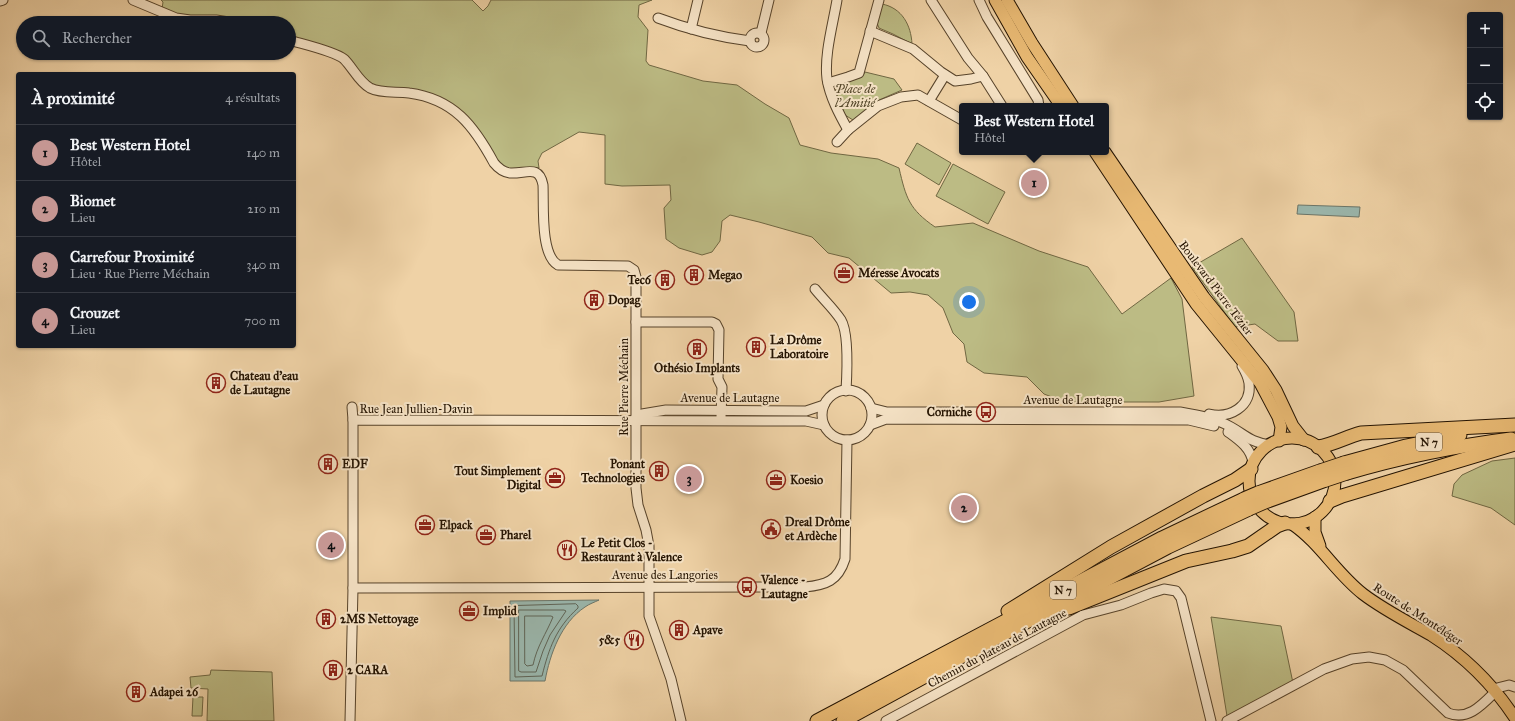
<!DOCTYPE html>
<html lang="fr">
<meta charset="utf-8">
<style>
body{margin:0;font-family:"IM FELL Great Primer",serif;background:#242831;color:#f1f3f6}
.controls{position:absolute;right:12px;top:12px;display:grid;overflow:hidden;border-radius:4px;box-shadow:0 1px 3px #0004}
.controls button{width:36px;height:36px;display:grid;place-items:center;padding:0;border:0;border-bottom:1px solid #363941;background:#171b24;color:#f1f3f6;font:20px sans-serif}
.you{position:absolute;left:969px;top:302px;width:14px;height:14px;margin:-10px;border:3px solid #fff;border-radius:50%;background:#1a73e8;box-shadow:0 0 0 6px #1a73e833}
.badge{display:grid;place-items:center;width:26px;height:26px;border-radius:50%;background:#c59692;color:#111;font-size:13px;font-weight:700}
.pin{position:absolute;translate:-50% -50%;border:2px solid #fff;box-shadow:0 1px 4px #0006}
.popup{position:absolute;left:959px;top:103px;width:150px;height:52px;box-sizing:border-box;display:grid;place-content:center;border-radius:4px;background:#171b24;filter:drop-shadow(0 1px 3px #0005);font-size:13px;white-space:nowrap;color:#9ea1a6}
.popup b{font-size:15px;color:#f1f3f6}
.popup::after{content:'';position:absolute;left:50%;top:100%;margin-left:-8px;border:8px solid transparent;border-top-color:#171b24}
.list{margin:0;padding:0;list-style:none}
h2{display:flex;justify-content:space-between;align-items:center;height:52px;margin:0;padding:0 16px;font-size:17px}
h2 small{font-size:13px;font-weight:400;color:#9ea1a6}
.list li{display:grid;grid-template-columns:26px 1fr auto;gap:12px;align-items:center;box-sizing:border-box;height:56px;padding:0 16px;border-top:1px solid #363941}
.list b{display:block;font-size:15px;white-space:nowrap}
.list p{margin:0;font-size:13px;white-space:nowrap;color:#9ea1a6}
.list em{font-size:13px;font-style:normal;color:#9ea1a6}
.icon{flex:none;width:22px;height:22px;fill:none;stroke:currentColor;stroke-width:2;stroke-linecap:round;stroke-linejoin:round}
.map{position:relative;flex:none;width:1515px;height:721px;overflow:hidden}
.search{position:absolute;background:#171b24;box-shadow:0 1px 3px #0004;left:16px;top:16px;width:280px;height:44px;display:flex;align-items:center;gap:10px;box-sizing:border-box;padding:0 14px;border-radius:22px;color:#9ea1a6;font-size:15px}
.panel{position:absolute;background:#171b24;box-shadow:0 1px 3px #0004;left:16px;top:72px;width:280px;height:276px;border-radius:4px}
.map>svg:first-child{display:block}
.green{fill:#bcbb84;stroke:#706742}
.water{fill:#9ab6ac;stroke:#6b7568}
.lines{fill:none;stroke-linecap:round;stroke-linejoin:round}
.shore{stroke:#5f6456;stroke-width:1}
.minor-casing{stroke:#57432a;stroke-width:11}
.major-casing{stroke:#241301;stroke-width:13}
.highway-casing{stroke:#241301;stroke-width:15}
.minor{stroke:#f5e2c5;stroke-width:9}
.major{stroke:#e8b973;stroke-width:11}
.highway{stroke:#e8b973;stroke-width:13}
.highway-bridge-casing{stroke:#241301;stroke-width:15;stroke-linecap:butt}
.highway-bridge{stroke:#e8b973;stroke-width:13}
.labels{text-anchor:middle;dominant-baseline:central;stroke-width:4;stroke-linejoin:round;paint-order:stroke}
.shield{fill:#f5e2c5;stroke:#63513c;stroke-width:1}
.shield-label{font-size:11px;font-weight:bold;fill:#241301}
.park-label{font-size:12px;font-style:italic;fill:#524528;stroke:#f5e2c5}
.poi-label{font-size:12px;font-weight:bold;fill:#241301;stroke:#f5e2c5;text-anchor:start}
.street-label{font-size:12px;fill:#241301;stroke:#f5e2c5}
</style>
<div class="map">
<svg width="1515" height="721" viewBox="0 0 1515 721">
<rect width="100%" height="100%" fill="#efd2a6"/>
<filter id="stains"><feTurbulence type="fractalNoise" baseFrequency=".005" numOctaves="4"/><feColorMatrix values="0 0 0 0 .2 0 0 0 0 .09 0 0 0 0 .02 0 0 0 .5 -.17"/></filter>
<radialGradient id="worn" r=".72"><stop offset=".6" stop-color="#630" stop-opacity="0"/><stop offset="1" stop-color="#630" stop-opacity=".3"/></radialGradient>
<g class="green">
<path d="M161,0H472L483,11L488,6L491,0H652L639,5L638,17L648,30L646,61L649,65L703,81L737,85L765,104L789,118L800,145L831,153L878,159L899,168C906,198 909,209 935,227L973,223L1039,251L1088,267L1122,314L1171,278L1182,299L1194,396L1159,402H1065L1044,394L1027,377L984,373L967,362L964,344L953,333L943,308L928,295L910,292L891,293L849,258L828,253L812,237L759,222L730,215L722,221L720,241L712,252L702,255L679,248L666,239L664,208L671,200L670,185L622,186L605,184V135L579,132L542,153L538,161L539,168L507,169L502,167L450,103L378,88L365,78L350,62L289,37V23H245L233,19L185,17L162,9L163,2Z"/>
<path d="M882,4C902,8 911,25 912,44L893,34L879,28L877,23Z"/>
<path d="M865,72L894,79L902,90L879,100L853,120L845,115L835,91L839,84L862,77Z"/>
<path d="M917,143L951,163L939,185L905,164Z"/>
<path d="M953,164L1005,192L988,224L936,196Z"/>
<path d="M1242,238L1294,312L1298,341H1278L1255,324L1235,327L1192,267Z"/>
<path d="M1515,458V525L1491,508L1452,496L1454,484L1462,475L1492,461Z"/>
<path d="M1211,617L1281,626L1293,683L1227,716Z"/>
<path d="M211,670L272,672L274,721H207L208,689L191,688L190,677L210,675Z"/>
<path d="M193,697H203L202,716H192Z"/>
</g>
<g class="water">
<path d="M1298,205L1360,207L1359,217L1297,214Z"/>
<path d="M599,600C595,602 589,604 585,607C561,623 550,654 545,681H510V601Z"/>
</g>
<g class="lines">
<g class="shore">
<path d="M576,604L578,606V608C556,628 549,648 542,676L515,677L514,606Z"/>
<path d="M519,610H564L566,611L550,635L543,651L536,672H521L519,671Z"/>
<path d="M525,616H551L553,617C546,634 537,646 533,665L527,666L525,664Z"/>
</g>
<defs>
<g id="minor">
<path d="M133,0L176,18L190,20H216L235,23"/>
<path d="M837,0C833,24 824,55 827,79C830,97 839,114 848,130"/>
<path d="M931,0L968,58L983,76L1002,106"/>
<path d="M979,0L987,17L1038,100L1039,106"/>
<path d="M0,1L3,0"/>
<path d="M658,18C687,29 719,37 750,41"/>
<path d="M691,29L698,0"/>
<path d="M870,31L913,49L941,72L955,81L971,79L983,76"/>
<path d="M761,33L769,0"/>
<circle cx="757" cy="40" r="7"/>
<path d="M289,40C302,44 334,51 344,59C353,68 359,82 370,88C382,94 397,91 409,93C454,99 474,126 494,163C498,168 503,172 510,173C526,174 539,164 543,185C544,205 540,255 558,265L628,266L634,270L636,277V488L638,505L646,530L649,546V616L671,679L681,721"/>
<path d="M828,83L848,77L859,73L879,0"/>
<path d="M929,101L945,75"/>
<path d="M837,142L848,130L878,106L901,97L918,95L962,120"/>
<path d="M815,289C823,299 834,309 841,320C849,333 847,374 846,391"/>
<path d="M636,322H712L716,324L719,330L718,379L722,387L721,417"/>
<circle cx="847" cy="415" r="25"/>
<path d="M352,407L353,420"/>
<path d="M871,408L887,412H1180C1197,415 1215,418 1231,427C1247,436 1250,442 1270,445"/>
<path d="M1209,414C1229,419 1252,407 1249,383C1248,377 1245,371 1242,366"/>
<path d="M636,417L642,414L666,410L806,411L824,405"/>
<path d="M870,425L886,419L1189,420L1214,426"/>
<path d="M1228,432C1239,440 1251,448 1253,463"/>
<path d="M353,588L805,587C826,585 838,581 845,559L847,440"/>
<path d="M350,721L353,588V420L806,421L824,425"/>
<path d="M886,721L1083,615L1121,605L1151,593L1164,589L1176,591L1181,598L1211,721"/>
<path d="M1227,721L1324,669L1352,659L1369,657L1385,660L1403,670L1448,713C1468,721 1482,705 1496,691L1497,688L1509,685L1515,687"/>
</g>
<g id="major">
<path d="M995,0L1027,57L1061,106"/>
<path d="M1007,0L1032,43L1073,106"/>
<path d="M1095,152L1196,304L1260,383L1278,417L1281,427L1279,441"/>
<path d="M1105,152L1204,297L1263,370L1276,390L1293,426L1304,440"/>
<circle cx="1292" cy="481" r="43"/>
<path d="M1315,517V532L1320,546"/>
<path d="M1292,524C1320,543 1336,573 1363,594C1384,610 1408,622 1431,635C1464,656 1494,686 1515,718"/>
</g>
<g id="highway">
<path d="M1318,447C1333,445 1346,437 1361,433L1515,425"/>
<path d="M1344,463L1406,446L1460,435"/>
<path d="M1347,473C1401,457 1456,446 1511,439"/>
<path d="M1258,493L1320,471"/>
<path d="M1330,501L1342,496L1515,444"/>
<path d="M1265,502L1326,480"/>
<path d="M1069,608L1186,561L1232,551L1248,546L1277,526L1285,523"/>
<path d="M1008,611L1111,547L1203,496L1235,480L1251,469"/>
<path d="M817,721L1162,538L1244,499"/>
<path d="M843,721L977,648L1168,547L1249,509"/>
</g>
</defs>
<use href="#minor" class="minor-casing"/>
<use href="#major" class="major-casing"/>
<use href="#highway" class="highway-casing"/>
<use href="#minor" class="minor"/>
<use href="#major" class="major"/>
<use href="#highway" class="highway"/>
<defs>
<g id="highway-bridge">
<path d="M1320,471L1344,463"/>
<path d="M1326,480L1347,473"/>
<path d="M1244,499L1258,493"/>
<path d="M1249,509L1265,502"/>
</g>
</defs>
<use href="#highway-bridge" class="highway-bridge-casing"/>
<use href="#highway-bridge" class="highway-bridge"/>
</g>
<defs>
<symbol id="office-ring" viewBox="-11 -11 22 22"><circle r="9.5" fill="#f5e2c5" stroke="#8f2418" stroke-width="1.5"/><path d="M-6-3h4V-5.5h4V-3h4V5H-6ZM-1-4.5V-3h2v-1.5ZM-6 0V1H6V0Z" fill="#8f2418"/></symbol>
<symbol id="building-ring" viewBox="-11 -11 22 22"><circle r="9.5" fill="#f5e2c5" stroke="#8f2418" stroke-width="1.5"/><path d="M-4-6H4V6H1V3H-1V6H-4ZM-2.5-4.3h1.7v1.8h-1.7ZM.8-4.3h1.7v1.8H.8ZM-2.5-1h1.7V.8h-1.7ZM.8-1h1.7V.8H.8Z" fill="#8f2418"/></symbol>
<symbol id="bus-ring" viewBox="-11 -11 22 22"><circle r="9.5" fill="#f5e2c5" stroke="#8f2418" stroke-width="1.5"/><path d="M-5-6H5V4H4V6H2V4H-2V6H-4V4H-5ZM-3.5-4V0h7V-4ZM-3.5 1.2v1.5H-2V1.2ZM2 1.2v1.5H3.5V1.2Z" fill="#8f2418"/></symbol>
<symbol id="civic-ring" viewBox="-11 -11 22 22"><circle r="9.5" fill="#f5e2c5" stroke="#8f2418" stroke-width="1.5"/><path d="M-.6-6.5H3V-4.5H.6V-3L4-1V1h2V6H-6V1h2V-1L-.6-3ZM-1.2 2.5V6h2.4V2.5Z" fill="#8f2418"/></symbol>
<symbol id="restaurant-ring" viewBox="-11 -11 22 22"><circle r="9.5" fill="#f5e2c5" stroke="#8f2418" stroke-width="1.5"/><path d="M-5-6h1v4h1v-4h1v4h1v-4h1v5L-1.5 .5V6h-2V.5L-5-1ZM5-6V6H3V1.5H1.5Q1.5-4 5-6Z" fill="#8f2418"/></symbol>
</defs>
<g fill-rule="evenodd">
<use href="#office-ring" x="833" y="262" width="22" height="22"/>
<use href="#building-ring" x="683" y="264" width="22" height="22"/>
<use href="#building-ring" x="654" y="269" width="22" height="22"/>
<use href="#building-ring" x="583" y="289" width="22" height="22"/>
<use href="#building-ring" x="745" y="336" width="22" height="22"/>
<use href="#building-ring" x="686" y="338" width="22" height="22"/>
<use href="#building-ring" x="205" y="372" width="22" height="22"/>
<use href="#bus-ring" x="975" y="401" width="22" height="22"/>
<use href="#building-ring" x="317" y="453" width="22" height="22"/>
<use href="#building-ring" x="648" y="460" width="22" height="22"/>
<use href="#office-ring" x="544" y="467" width="22" height="22"/>
<use href="#office-ring" x="765" y="469" width="22" height="22"/>
<use href="#office-ring" x="414" y="514" width="22" height="22"/>
<use href="#civic-ring" x="760" y="518" width="22" height="22"/>
<use href="#office-ring" x="475" y="524" width="22" height="22"/>
<use href="#restaurant-ring" x="556" y="539" width="22" height="22"/>
<use href="#bus-ring" x="736" y="576" width="22" height="22"/>
<use href="#office-ring" x="458" y="600" width="22" height="22"/>
<use href="#building-ring" x="315" y="608" width="22" height="22"/>
<use href="#building-ring" x="668" y="619" width="22" height="22"/>
<use href="#restaurant-ring" x="623" y="629" width="22" height="22"/>
<use href="#building-ring" x="322" y="659" width="22" height="22"/>
<use href="#building-ring" x="125" y="681" width="22" height="22"/>
</g>
<g class="labels">
<g class="shield">
<rect x="1416" y="433" width="26" height="18" rx="3"/>
<rect x="1050" y="581" width="26" height="18" rx="3"/>
</g>
<g class="shield-label">
<text x="1429" y="442">N 7</text>
<text x="1063" y="590">N 7</text>
</g>
<g class="park-label">
<text x="855" y="89">Place de<tspan x="855" dy="14">l'Amitié</tspan></text>
</g>
<g class="poi-label">
<text x="858" y="273">Méresse Avocats</text>
<text x="708" y="275">Megao</text>
<text x="651" y="280" text-anchor="end">Tec6</text>
<text x="608" y="300">Dopag</text>
<text x="770" y="340">La Drôme<tspan x="770" dy="14">Laboratoire</tspan></text>
<text x="697" y="368" text-anchor="middle">Othésio Implants</text>
<text x="230" y="376">Chateau d'eau<tspan x="230" dy="14">de Lautagne</tspan></text>
<text x="972" y="412" text-anchor="end">Corniche</text>
<text x="342" y="464">EDF</text>
<text x="645" y="464" text-anchor="end">Ponant<tspan x="645" dy="14">Technologies</tspan></text>
<text x="541" y="471" text-anchor="end">Tout Simplement<tspan x="541" dy="14">Digital</tspan></text>
<text x="790" y="480">Koesio</text>
<text x="785" y="522">Dreal Drôme<tspan x="785" dy="14">et Ardèche</tspan></text>
<text x="439" y="525">Elpack</text>
<text x="500" y="535">Pharel</text>
<text x="581" y="543">Le Petit Clos -<tspan x="581" dy="14">Restaurant à Valence</tspan></text>
<text x="761" y="580">Valence -<tspan x="761" dy="14">Lautagne</tspan></text>
<text x="483" y="611">Implid</text>
<text x="340" y="619">2MS Nettoyage</text>
<text x="693" y="630">Apave</text>
<text x="620" y="640" text-anchor="end">5&amp;5</text>
<text x="347" y="670">2 CARA</text>
<text x="150" y="692">Adapei 26</text>
</g>
<g class="street-label">
<text transform="translate(1216 288) rotate(53)">Boulevard Pierre Tézier</text>
<text transform="translate(624 387) rotate(-90)">Rue Pierre Méchain</text>
<text x="730" y="398">Avenue de Lautagne</text>
<text x="1073" y="400">Avenue de Lautagne</text>
<text x="416" y="409">Rue Jean Jullien-Davin</text>
<text x="665" y="575">Avenue des Langories</text>
<text transform="translate(1418 614) rotate(33)">Route de Montéléger</text>
<text transform="translate(997 648) rotate(-28)">Chemin du plateau de Lautagne</text>
</g>
</g>
<rect width="100%" height="100%" filter="url(#stains)"/>
<rect width="100%" height="100%" fill="url(#worn)"/>
</svg>
<div class="controls">
<button>+</button>
<button>−</button>
<button><svg class="icon" aria-label="locate" viewBox="0 0 24 24"><circle cx="12" cy="12" r="6"/><path d="M12 2v4M12 18v4M2 12h4M18 12h4"/></svg></button>
</div>
<div class="you"></div>
<div class="pin badge" style="left:1034px;top:183px">1</div>
<div class="popup"><b>Best Western Hotel</b>Hôtel</div>
<div class="pin badge" style="left:964px;top:508px">2</div>
<div class="pin badge" style="left:689px;top:479px">3</div>
<div class="pin badge" style="left:331px;top:545px">4</div>
<div class="search"><svg class="icon" aria-label="search" viewBox="0 0 24 24"><circle cx="10" cy="10" r="6"/><path d="M15 15l6 6"/></svg>Rechercher</div>
<section class="panel">
<h2>À proximité<small>4 résultats</small></h2>
<ul class="list">
<li><span class="badge">1</span><div><b>Best Western Hotel</b><p>Hôtel</p></div><em>140 m</em></li>
<li><span class="badge">2</span><div><b>Biomet</b><p>Lieu</p></div><em>210 m</em></li>
<li><span class="badge">3</span><div><b>Carrefour Proximité</b><p>Lieu · Rue Pierre Méchain</p></div><em>340 m</em></li>
<li><span class="badge">4</span><div><b>Crouzet</b><p>Lieu</p></div><em>700 m</em></li>
</ul>
</section>
</div>
